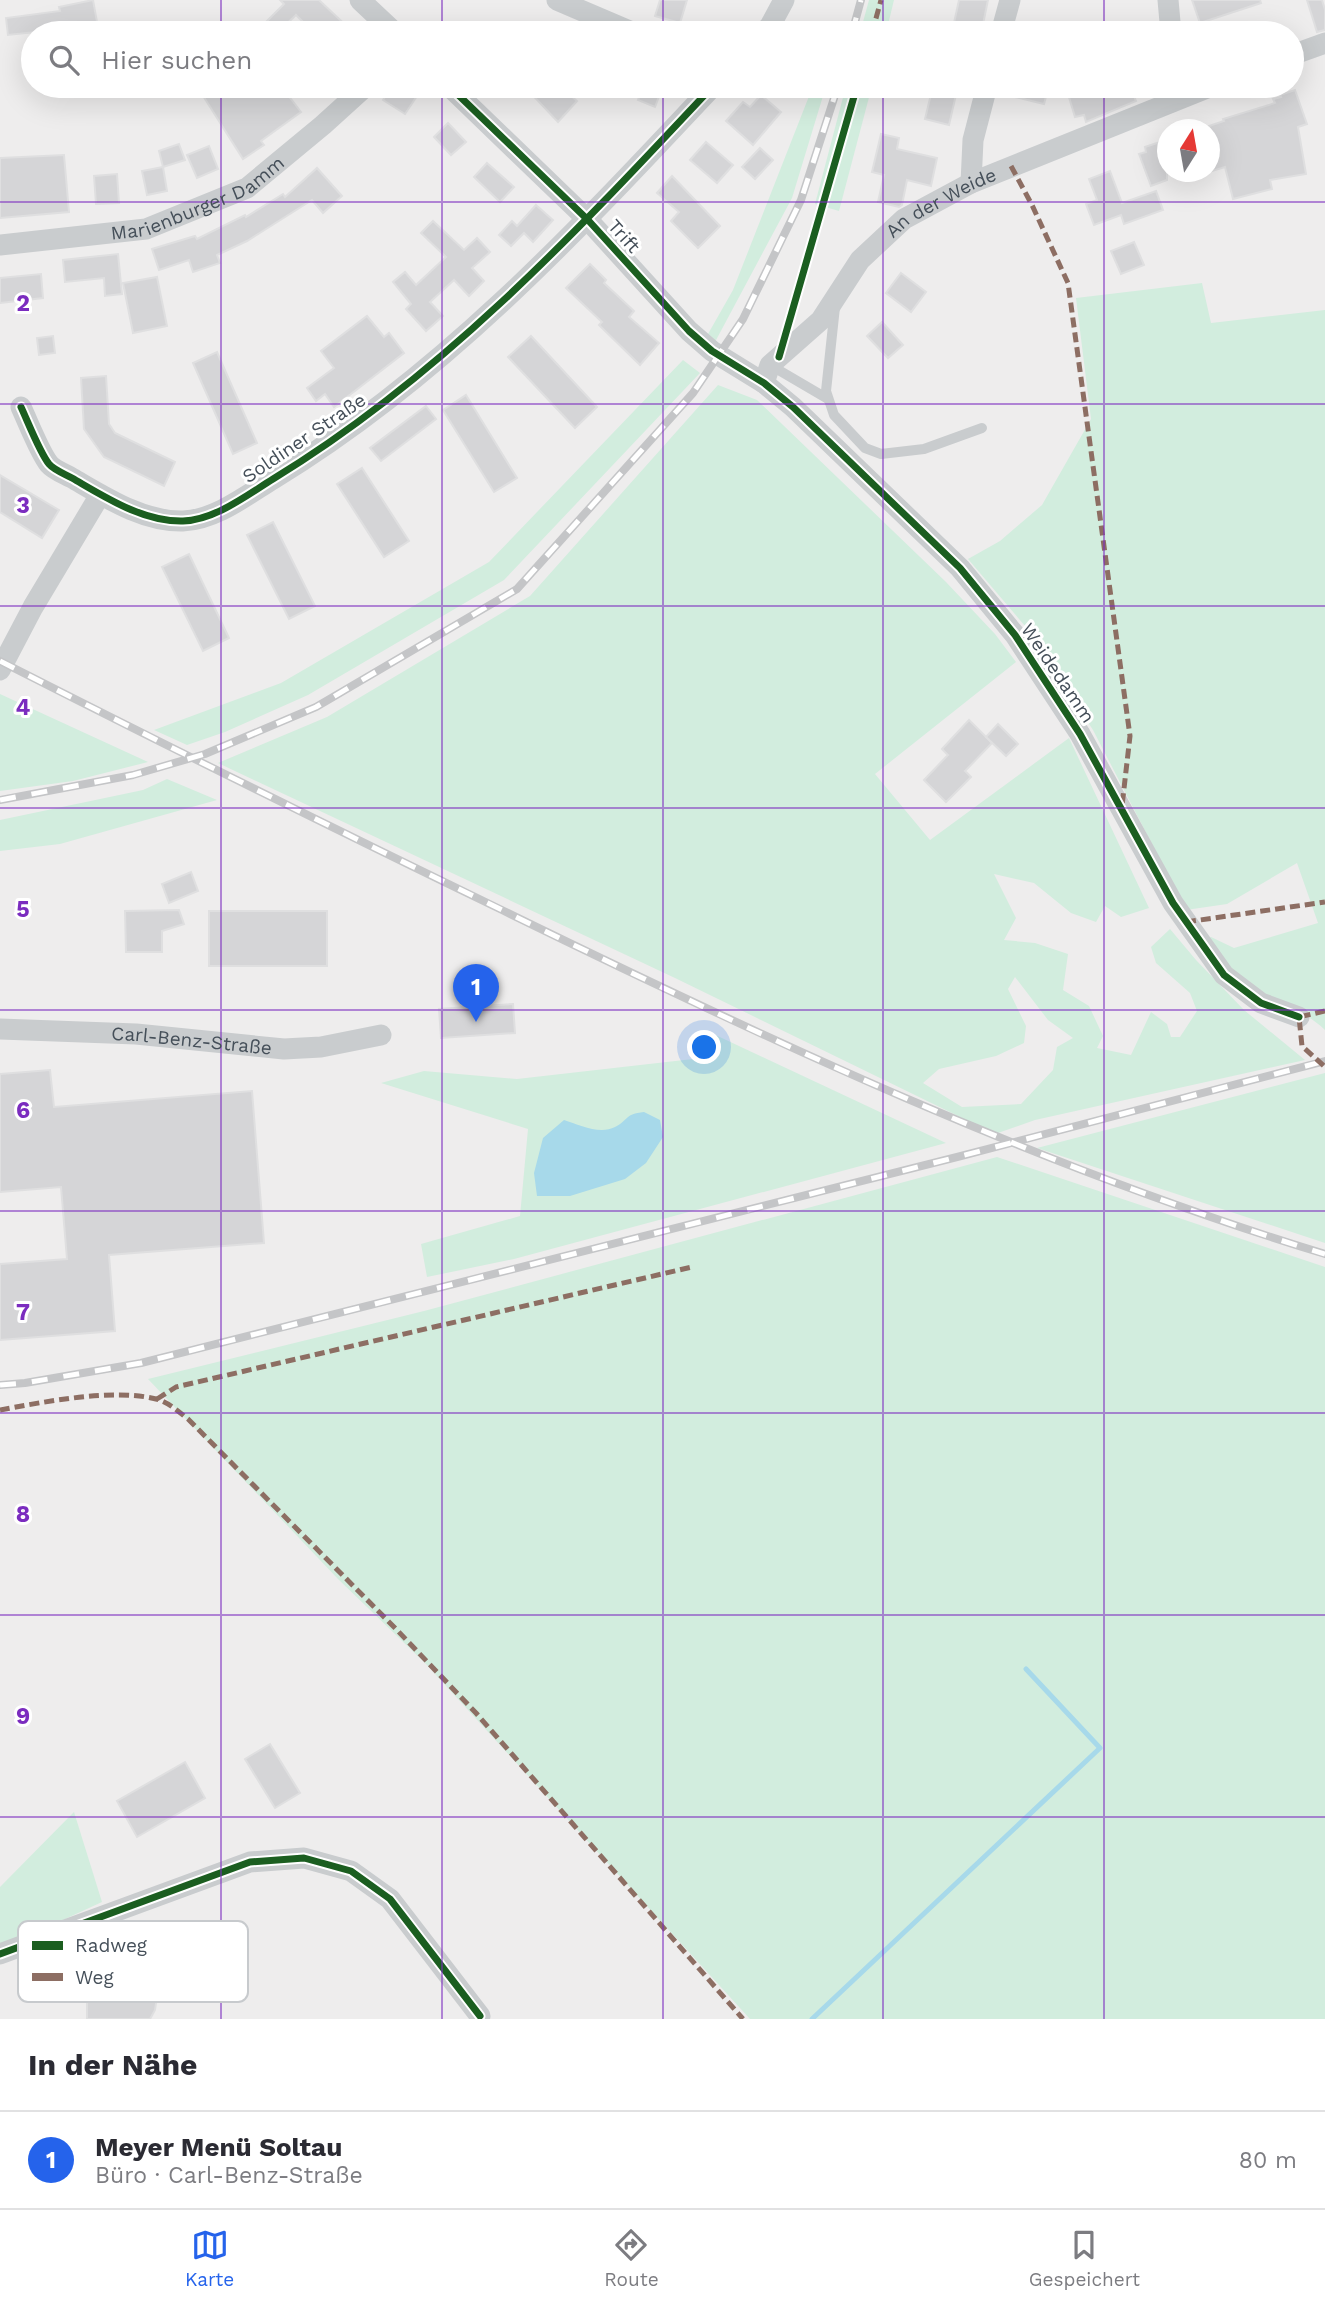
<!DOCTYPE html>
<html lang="de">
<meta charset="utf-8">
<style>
body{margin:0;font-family:"Work Sans",sans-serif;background:#f7f7f7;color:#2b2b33}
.compass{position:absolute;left:1157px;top:119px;width:63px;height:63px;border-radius:50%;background:#fff;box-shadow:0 7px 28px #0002;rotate:11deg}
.you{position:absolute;left:705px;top:1048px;width:24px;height:24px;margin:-18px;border:5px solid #fff;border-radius:50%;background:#1a73e8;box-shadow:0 0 0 10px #1a73e833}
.badge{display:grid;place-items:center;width:46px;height:46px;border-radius:50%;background:#2563eb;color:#fff;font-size:23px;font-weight:700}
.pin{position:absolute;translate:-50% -58px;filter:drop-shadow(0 2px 4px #0008)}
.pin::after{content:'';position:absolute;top:37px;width:24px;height:21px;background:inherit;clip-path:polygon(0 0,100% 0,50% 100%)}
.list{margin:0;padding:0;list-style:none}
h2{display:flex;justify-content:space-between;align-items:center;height:91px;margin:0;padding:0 28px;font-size:30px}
h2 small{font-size:23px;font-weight:400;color:#7c7c81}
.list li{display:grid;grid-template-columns:46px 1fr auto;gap:21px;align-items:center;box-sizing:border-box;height:98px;padding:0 28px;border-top:2px solid #e1e1e2}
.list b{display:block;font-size:26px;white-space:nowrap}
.list p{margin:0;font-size:23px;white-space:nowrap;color:#7c7c81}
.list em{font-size:23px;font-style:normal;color:#7c7c81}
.icon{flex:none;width:38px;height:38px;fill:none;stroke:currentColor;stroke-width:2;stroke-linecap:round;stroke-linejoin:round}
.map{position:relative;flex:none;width:1325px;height:2019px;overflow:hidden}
.search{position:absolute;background:#fff;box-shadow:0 7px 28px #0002;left:21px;right:21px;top:21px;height:77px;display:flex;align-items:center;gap:18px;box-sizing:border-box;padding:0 24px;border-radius:38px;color:#7c7c81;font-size:26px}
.sheet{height:189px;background:#fff}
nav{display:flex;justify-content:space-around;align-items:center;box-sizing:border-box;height:98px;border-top:2px solid #e1e1e2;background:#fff;font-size:19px;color:#7c7c81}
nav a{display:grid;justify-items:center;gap:4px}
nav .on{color:#2563eb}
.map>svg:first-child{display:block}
.green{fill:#d2edde;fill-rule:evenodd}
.water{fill:#a7d9ea}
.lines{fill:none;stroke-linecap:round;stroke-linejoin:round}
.stream{stroke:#a7d9ea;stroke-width:5}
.building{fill:#d5d5d7;stroke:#dfdfe0;stroke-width:2}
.service{stroke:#c9ccce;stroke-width:10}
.minor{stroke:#c9ccce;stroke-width:21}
.rail-casing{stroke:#c4c5c7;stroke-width:8}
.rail{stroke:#fff;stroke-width:5;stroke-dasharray:16;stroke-linecap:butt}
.quiet{stroke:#8d6e63;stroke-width:5;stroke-dasharray:10 5;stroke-linecap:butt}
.cycleway-casing{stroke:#fff;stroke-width:11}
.cycleway{stroke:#1b5e20;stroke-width:7}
.grid{fill:none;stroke:#7b2cbf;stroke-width:2;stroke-opacity:0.55}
.labels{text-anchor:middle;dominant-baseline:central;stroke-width:6;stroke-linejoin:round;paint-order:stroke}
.street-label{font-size:19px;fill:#454f59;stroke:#fff}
.key{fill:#fff;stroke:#c7cacd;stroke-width:2}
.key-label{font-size:19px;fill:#454f59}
.grid-label{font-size:23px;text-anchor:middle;font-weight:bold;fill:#7b2cbf;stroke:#fff;stroke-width:6;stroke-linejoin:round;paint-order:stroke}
</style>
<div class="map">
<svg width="1325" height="2019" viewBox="0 0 1325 2019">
<rect width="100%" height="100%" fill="#eeeded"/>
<g class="green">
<path d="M869,0H894L886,33H860Z"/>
<path d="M813,86H826L792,198L715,342L708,334L733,290Z"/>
<path d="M846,86H872L839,211L815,204Z"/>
<path d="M1202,283L1211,323L1325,310V1030C1307,1012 1281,1005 1259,992C1237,978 1221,959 1203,940L1211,937L1234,948L1318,923L1297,863L1227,904L1186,910L1093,730L1025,626L968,559L1000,541L1042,505L1091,419L1076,298Z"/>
<path d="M683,360L700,373L504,580L308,695L225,732L187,745L154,730L281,683L489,562Z"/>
<path d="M718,385L757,400L946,582L995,634L1016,662L875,774L930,840L1069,738L1149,908L1121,917L1105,906L1096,922L1071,913L1034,883L994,874L1016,918L1004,940L1035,943L1068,954L1063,990L1089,1006L1103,1036L1097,1048L1131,1055L1151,1012L1167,1024L1171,1037H1180L1197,1011L1190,993L1156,963L1151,947L1170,929L1196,960L1244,1010L1305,1060L1035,1120L995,1134L675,978L218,763L327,717L530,596ZM1015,977L1048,1020L1073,1038L1057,1047L1053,1070L1021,1104L962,1107L923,1083L939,1069L996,1056L1024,1043L1026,1026L1008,989Z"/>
<path d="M0,694L148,762L73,781L0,791Z"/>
<path d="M167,779L217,800L60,844L0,851V820L143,790Z"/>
<path d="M707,1031L946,1143L514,1259L427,1277L421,1244L520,1216L528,1129L381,1083L424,1071L517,1079L693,1059Z"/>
<path d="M1325,1073V1243L1037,1148Z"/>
<path d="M997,1157L1325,1267V2019H750L426,1664L338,1579L148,1379L424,1311Z"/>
<path d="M74,1812L102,1902L0,1949V1887Z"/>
</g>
<path class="water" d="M644,1112L660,1120L663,1137L646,1163L625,1179L570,1196H537L534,1173L543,1138L564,1120C579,1125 600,1135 615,1127C629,1120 624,1114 644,1112Z"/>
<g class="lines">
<path class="stream" d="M812,2019L1100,1748L1026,1669"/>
</g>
<g class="building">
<path d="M93,0L97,22L64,29L8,35L6,18L60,11L59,7Z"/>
<path d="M280,0H319L354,33H314L296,15L277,33H255L284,4Z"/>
<path d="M660,0H687L680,23L655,16Z"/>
<path d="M959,0H988L982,29L954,23Z"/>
<path d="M1192,0H1260L1261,3L1200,23Z"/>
<path d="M1307,0H1322L1325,10V30L1317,32Z"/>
<path d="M208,86H281L301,112L261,141L264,145L243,159L200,91Z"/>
<path d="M392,86H407L419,93L405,114L383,100Z"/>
<path d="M524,86H560L577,101L558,122Z"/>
<path d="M643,86H663L655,107L638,100Z"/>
<path d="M933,86H958L949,125L925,119Z"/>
<path d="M1000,86H1049L1044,104L999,93Z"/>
<path d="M1096,86H1130L1136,101L1086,122L1084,115L1075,117L1068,94Z"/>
<path d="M1295,90L1307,124L1298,127L1306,174L1270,180L1272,189L1233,199L1225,167L1209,172V126L1224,121L1223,119L1275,103L1273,99L1281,97L1280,95Z"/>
<path d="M761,95L781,112L753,145L726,121L743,102L750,107Z"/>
<path d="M448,123L466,142L451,155L434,137Z"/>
<path d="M881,134L899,138L897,149L937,158L931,186L907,180L902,205L899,207L878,202L884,175L872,172Z"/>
<path d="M1163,141L1167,153V180L1151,186L1139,154L1146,152L1145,147Z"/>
<path d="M706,142L733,165L717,183L690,160Z"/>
<path d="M179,144L185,160L163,167L159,151Z"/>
<path d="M209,146L218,169L197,178L187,155Z"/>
<path d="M760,148L773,160L755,179L742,167Z"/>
<path d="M64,155L69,212L0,218V158Z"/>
<path d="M487,163L514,187L500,202L474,177Z"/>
<path d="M163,167L167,191L147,195L142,171Z"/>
<path d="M317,168L342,196L323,213L312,200L247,241L217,255L220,263L193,272L189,260L159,270L152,249L195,236L197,239L245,215L246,217L283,194L285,197Z"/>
<path d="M1110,171L1122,203L1156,191L1163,210L1124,224L1121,215L1094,225L1086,204L1097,200L1089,179Z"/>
<path d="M117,174L119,203L96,204L94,176Z"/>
<path d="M672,176L720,226L698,248L671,221L679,212L657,193Z"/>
<path d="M536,205L553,220L533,242L524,233L511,246L499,235L512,221L517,226Z"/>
<path d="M433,221L464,250L477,238L490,252L472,268L484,281L469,296L454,280L430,302L443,316L426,331L406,309L411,304L393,282L405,272L416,285L446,257L421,233Z"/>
<path d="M1134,242L1144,265L1121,274L1111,251Z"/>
<path d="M118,254L122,294L105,296L104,278L65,282L63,260Z"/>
<path d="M590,264L606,280L604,283L634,311L629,317L659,343L640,365L599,325L602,322L566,288Z"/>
<path d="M901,273L926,292L911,312L886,293Z"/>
<path d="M41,274L43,298L0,303V278Z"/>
<path d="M157,277L167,326L133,333L123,283Z"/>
<path d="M367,316L384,337L389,333L404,353L334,407L325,394L316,401L307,388L334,368L321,351Z"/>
<path d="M882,322L903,345L888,358L867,336Z"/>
<path d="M53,336L55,353L39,355L37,338Z"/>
<path d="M531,336L597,407L575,428L508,357Z"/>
<path d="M217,352L257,443L233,454L193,363Z"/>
<path d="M106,376L109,424L115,433L175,462L164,486L104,457L84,429L81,378Z"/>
<path d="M466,395L517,478L494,492L443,410Z"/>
<path d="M426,406L436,419L381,461L370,448Z"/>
<path d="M362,468L409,541L384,557L337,484Z"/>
<path d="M0,475L59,510L42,538L0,512Z"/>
<path d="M273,522L315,606L289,619L247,535Z"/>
<path d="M189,554L229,638L203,651L162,567Z"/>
<path d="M969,720L992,743L965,771L971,777L946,802L924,780L948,755L942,749Z"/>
<path d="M998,724L1018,744L1006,756L986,737Z"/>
<path d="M191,872L198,891L169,903L162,884Z"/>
<path d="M179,910L184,924L162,931V952H126L125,911Z"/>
<rect x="209" y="911" width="118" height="55"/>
<path d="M513,1004L515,1033L441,1038L439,1009Z"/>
<path d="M50,1070L54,1107L252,1091L264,1243L109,1255L115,1331L0,1340V1264L67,1259L61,1187L0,1192V1074Z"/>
<path d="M270,1744L300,1793L275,1808L245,1759Z"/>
<path d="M185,1762L205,1798L137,1837L117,1801Z"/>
<path d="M125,1963L137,1966L148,1974L155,1985L157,1997L155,2010L150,2019H87V1992L92,1980L100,1970L112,1964Z"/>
</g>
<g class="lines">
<g class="service">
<path d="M835,307L826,391L834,415L865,448L881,454L924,449L982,428"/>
<path d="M770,365L828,399"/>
</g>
<g class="minor">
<path d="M360,0L395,33"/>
<path d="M557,0L634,33"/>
<path d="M1168,0L1171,33"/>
<path d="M763,33L770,26L784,0"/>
<path d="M1001,33L1010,0"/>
<path d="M1292,55L1325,43"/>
<path d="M449,86L588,220L689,331L712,351L764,383L793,407L960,568L1015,635L1080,734L1173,903L1224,975L1261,1003L1299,1017"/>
<path d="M971,183L973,140L987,86"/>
<path id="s1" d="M0,245L146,229L247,188L323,125L366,86"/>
<path id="s2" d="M764,383L770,365L821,320L860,260L904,219L971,183L1212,86"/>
<path d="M21,407C28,422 40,453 49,464C54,470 65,474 72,478C105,497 143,522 183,521C215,520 247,495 273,479C444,375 578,230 713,86"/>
<path d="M0,670L33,607L100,495"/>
<path id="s3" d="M0,1029L136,1034L284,1049L321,1047L381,1035"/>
<path d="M0,1954L250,1862L304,1858L351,1871L390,1899L480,2016"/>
</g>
<defs>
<g id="rail">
<path d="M852,33L861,0"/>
<path d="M0,661C167,746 335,829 504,911C772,1042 1039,1167 1325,1254"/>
<path d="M0,800L133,775L205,754L316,707L517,589L693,393L743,319L801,200L838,86"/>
<path d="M0,1385L25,1383L141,1363L961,1156L1325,1061"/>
</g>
</defs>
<use href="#rail" class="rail-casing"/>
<use href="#rail" class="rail"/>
<g class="quiet">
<path d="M872,33L881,0"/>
<path d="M1011,166L1032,205L1068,283L1130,736L1122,806"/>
<path d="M1186,922L1325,902"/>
<path d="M1325,1011L1299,1017L1302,1046L1325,1067"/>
<path d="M157,1399L176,1387L692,1267"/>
<path d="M0,1410C43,1402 114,1388 156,1399C168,1402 178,1411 188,1419L396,1629L476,1713L743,2019"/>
</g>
<defs>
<g id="cycleway">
<path d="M449,86L588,220L689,331L712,351L764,383L793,407L960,568L1015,635L1080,734L1173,903L1224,975L1261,1003L1299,1017"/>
<path d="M779,357L857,86"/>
<path d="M21,407C28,422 40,453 49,464C54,470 65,474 72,478C105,497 143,522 183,521C215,520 247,495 273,479C444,375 578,230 713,86"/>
<path d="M0,1954L250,1862L304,1858L351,1871L390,1899L480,2016"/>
</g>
</defs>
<use href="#cycleway" class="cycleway-casing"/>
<use href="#cycleway" class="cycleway"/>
</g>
<path class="grid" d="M221,0V33M442,0V33M663,0V33M883,0V33M1104,0V33M221,86V2019M442,86V2019M663,86V2019M883,86V2019M1104,86V2019M0,202H1325M0,404H1325M0,606H1325M0,808H1325M0,1010H1325M0,1211H1325M0,1413H1325M0,1615H1325M0,1817H1325"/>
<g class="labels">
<g class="street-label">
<text stroke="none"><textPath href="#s1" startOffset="206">Marienburger Damm</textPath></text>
<text stroke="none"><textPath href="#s2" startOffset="259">An der Weide</textPath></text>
<text transform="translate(624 236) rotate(48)">Trift</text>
<text transform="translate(304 438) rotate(-34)">Soldiner Straße</text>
<text transform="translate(1058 673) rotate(56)">Weidedamm</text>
<text stroke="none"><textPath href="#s3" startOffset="192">Carl-Benz-Straße</textPath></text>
</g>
</g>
<rect x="18" y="1921" width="230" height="81" rx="10" class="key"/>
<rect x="32" y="1941" width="31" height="9" fill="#1b5e20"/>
<rect x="32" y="1973" width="31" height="8" fill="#8d6e63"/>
<g class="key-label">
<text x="75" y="1952">Radweg</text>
<text x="75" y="1984">Weg</text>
</g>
<g class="grid-label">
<text x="23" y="311">2</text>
<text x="23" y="513">3</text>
<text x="23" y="715">4</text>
<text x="23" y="917">5</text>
<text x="23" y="1118">6</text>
<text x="23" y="1320">7</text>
<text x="23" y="1522">8</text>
<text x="23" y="1724">9</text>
</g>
</svg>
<svg class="compass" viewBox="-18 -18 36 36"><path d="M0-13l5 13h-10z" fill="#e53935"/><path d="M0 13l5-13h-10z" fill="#7c7c81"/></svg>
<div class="you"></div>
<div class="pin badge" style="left:476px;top:1022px">1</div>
<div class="search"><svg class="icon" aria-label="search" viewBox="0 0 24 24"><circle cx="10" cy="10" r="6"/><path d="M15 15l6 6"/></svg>Hier suchen</div>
</div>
<section class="sheet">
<h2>In der Nähe<small></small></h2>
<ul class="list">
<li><span class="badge">1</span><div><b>Meyer Menü Soltau</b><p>Büro · Carl-Benz-Straße</p></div><em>80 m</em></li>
</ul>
</section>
<nav>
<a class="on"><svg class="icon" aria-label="map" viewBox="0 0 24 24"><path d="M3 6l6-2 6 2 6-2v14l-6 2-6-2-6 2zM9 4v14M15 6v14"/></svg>Karte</a>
<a><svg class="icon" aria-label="directions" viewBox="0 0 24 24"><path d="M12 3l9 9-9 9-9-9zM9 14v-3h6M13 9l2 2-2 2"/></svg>Route</a>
<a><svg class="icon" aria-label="saved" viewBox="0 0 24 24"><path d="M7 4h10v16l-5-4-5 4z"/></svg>Gespeichert</a>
</nav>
